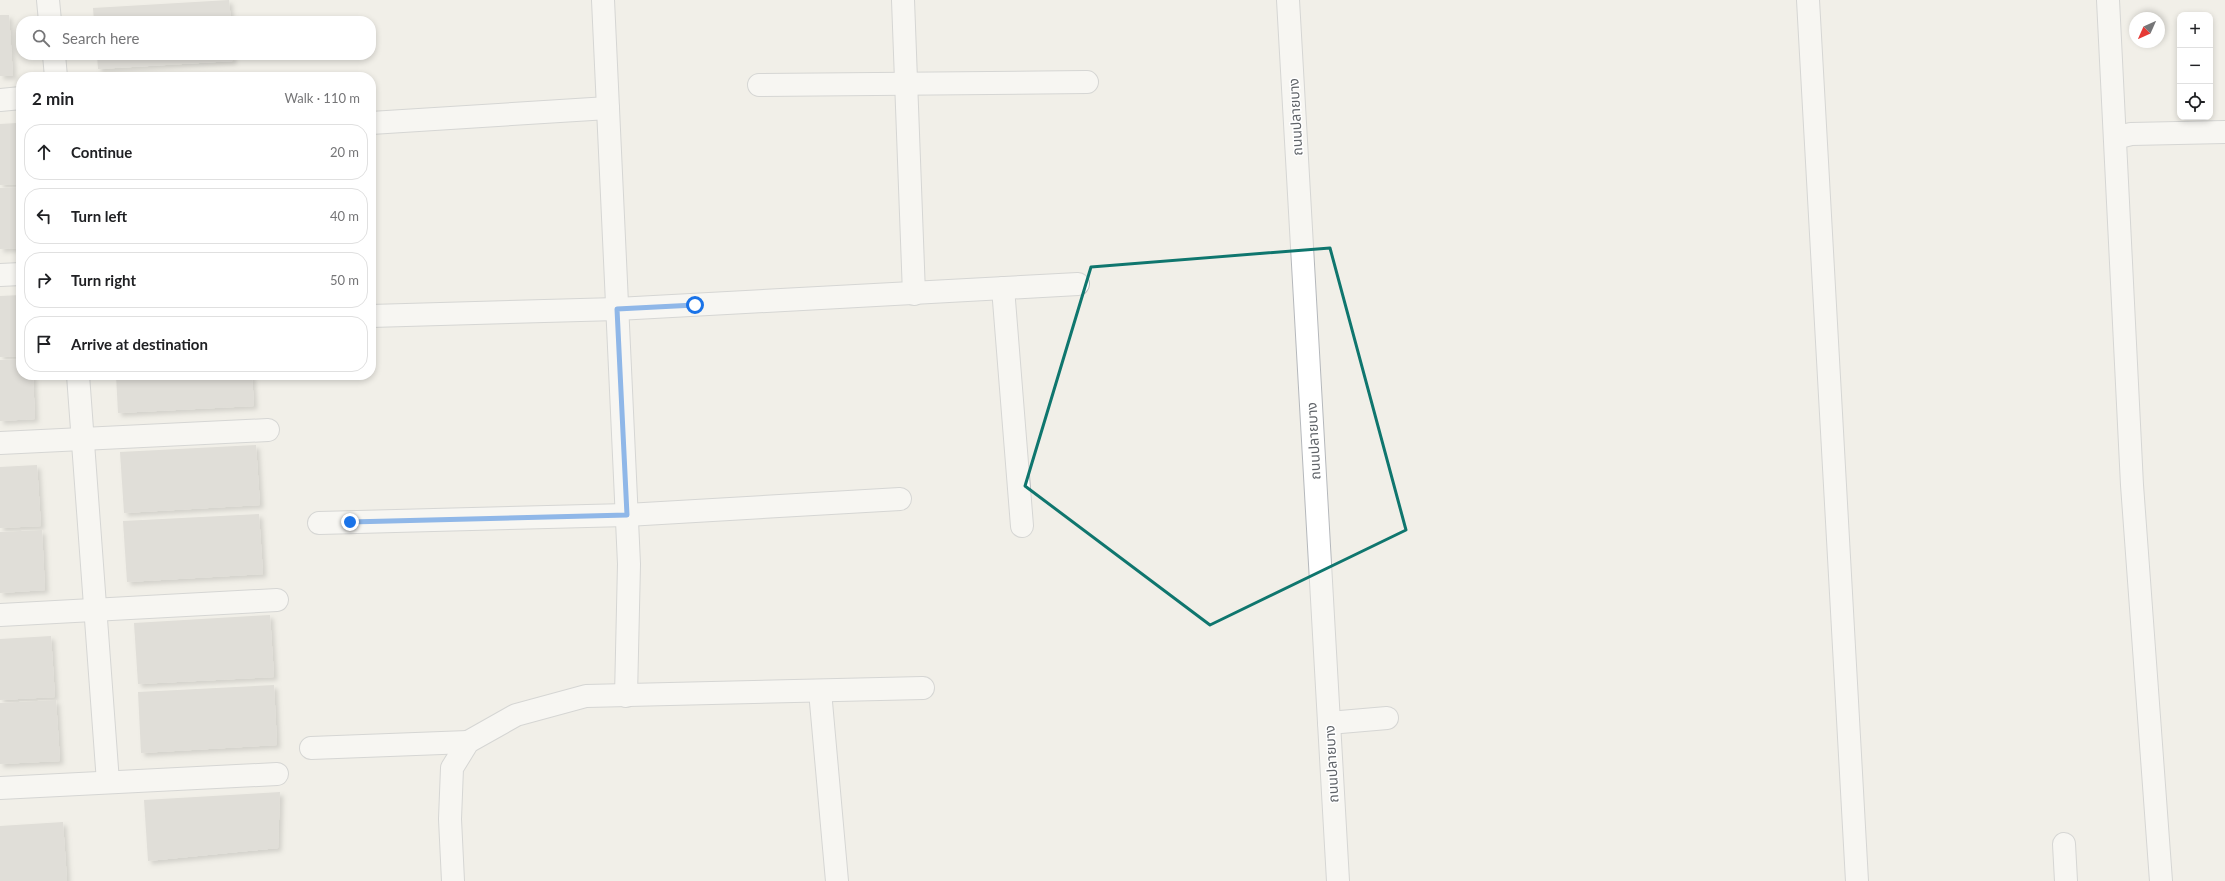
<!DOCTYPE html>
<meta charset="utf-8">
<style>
body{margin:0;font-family:Lato,"Noto Sans Thai",sans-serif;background:#f2f2f2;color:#202124}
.controls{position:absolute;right:12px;top:12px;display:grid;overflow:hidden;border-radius:8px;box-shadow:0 2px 6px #0003}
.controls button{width:36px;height:36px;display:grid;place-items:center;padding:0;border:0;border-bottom:1px solid #e0e0e0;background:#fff;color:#202124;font:20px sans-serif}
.compass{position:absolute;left:2129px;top:12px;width:36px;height:36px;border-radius:50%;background:#fff;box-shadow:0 2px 6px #0003;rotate:225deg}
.stop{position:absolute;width:12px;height:12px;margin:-9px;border:3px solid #1a73e8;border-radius:50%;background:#fff}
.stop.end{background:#1a73e8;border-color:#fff;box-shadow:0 1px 4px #0008}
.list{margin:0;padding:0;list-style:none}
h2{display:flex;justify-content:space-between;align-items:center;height:52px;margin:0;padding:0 16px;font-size:17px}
h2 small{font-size:13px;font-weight:400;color:#757577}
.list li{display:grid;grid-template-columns:26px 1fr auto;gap:12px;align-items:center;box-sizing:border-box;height:56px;margin:0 8px 8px;padding:0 8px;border:1px solid #e0e0e0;border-radius:16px}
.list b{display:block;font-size:15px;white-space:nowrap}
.list em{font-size:13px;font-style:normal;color:#757577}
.icon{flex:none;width:22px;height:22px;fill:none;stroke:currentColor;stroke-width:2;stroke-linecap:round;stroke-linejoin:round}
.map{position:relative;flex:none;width:2225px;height:881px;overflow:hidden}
.search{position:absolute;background:#fff;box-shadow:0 2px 6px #0003;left:16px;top:16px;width:360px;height:44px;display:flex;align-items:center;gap:10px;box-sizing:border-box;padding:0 14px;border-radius:16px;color:#757577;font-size:15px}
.panel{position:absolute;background:#fff;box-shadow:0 2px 6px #0003;left:16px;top:72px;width:360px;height:308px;border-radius:16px}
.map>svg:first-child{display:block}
.building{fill:#cccac5;filter:url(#shadow)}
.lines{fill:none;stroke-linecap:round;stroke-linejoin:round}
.minor-casing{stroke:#b5b8bc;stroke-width:24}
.tertiary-casing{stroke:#b5b8bc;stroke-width:24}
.minor{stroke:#fff;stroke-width:22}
.tertiary{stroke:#fff;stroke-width:22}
.route{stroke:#1a73e8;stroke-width:5}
.marked{fill:none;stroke:#0f766e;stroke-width:3;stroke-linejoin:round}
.labels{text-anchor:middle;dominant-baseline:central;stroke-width:3;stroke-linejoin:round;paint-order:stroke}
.street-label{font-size:14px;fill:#5f6368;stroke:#fff}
</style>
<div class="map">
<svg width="2225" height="881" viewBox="0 0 2225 881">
<defs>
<filter id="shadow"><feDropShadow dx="3.5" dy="3.5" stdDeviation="2" flood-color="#0004"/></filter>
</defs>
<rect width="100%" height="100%" fill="#f1efe8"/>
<g class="building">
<path d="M229,0L231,21H94L93,8Z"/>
<path d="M0,15H9L13,76H0Z"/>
<path d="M97,55H233V61L98,69Z"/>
<path d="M17,123L20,184L0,185V124Z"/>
<path d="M21,187V248L0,249V188Z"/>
<path d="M21,295V356L0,357V296Z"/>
<path d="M21,359V375H33L35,419L0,421V360Z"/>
<path d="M116,375H252L254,406L118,413Z"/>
<path d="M256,445L260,505L124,513L120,452Z"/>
<path d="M37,465L41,526L0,528V467Z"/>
<path d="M259,514L263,574L127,582L123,521Z"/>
<path d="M42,530L45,590L0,593V532Z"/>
<path d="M270,615L274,677L138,684L134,623Z"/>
<path d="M51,636L55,697L0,700V639Z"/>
<path d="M274,685L277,745L141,753L138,692Z"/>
<path d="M56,700L60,761L0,764V703Z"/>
<path d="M280,792L278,848L148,861L144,800Z"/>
<path d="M63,822L67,881H0V826Z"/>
</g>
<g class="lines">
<defs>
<g id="minor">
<path d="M48,0L50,21"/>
<path d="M603,0L629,564L626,696"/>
<path d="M903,0L914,294"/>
<path d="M1808,0L1857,881"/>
<path d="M2108,0L2132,485L2161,881"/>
<path d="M54,55L56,77"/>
<path d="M759,85L1087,82"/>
<path d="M0,100L21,98"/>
<path d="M371,123L608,108"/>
<path d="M2115,138L2131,134L2225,132"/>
<path d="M0,275L21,274"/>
<path d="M1003,288L1022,526"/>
<path d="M371,316L617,309L1078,284"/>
<path d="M78,375L108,782"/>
<path d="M0,443L268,430"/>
<path d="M319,523L627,515L900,499"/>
<path d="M0,615L277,600"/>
<path d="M820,691L837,881"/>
<path d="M1329,723L1387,718"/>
<path d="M311,748L468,742"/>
<path d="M0,788L277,774"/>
<path d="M2064,844L2066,881"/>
<path d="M453,881L450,819L452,768L468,742L516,715L586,696L923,688"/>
</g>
<path id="tertiary" d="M1288,0L1338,881"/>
</defs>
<use href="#minor" class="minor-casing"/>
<use href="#tertiary" class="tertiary-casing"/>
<use href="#minor" class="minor"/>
<use href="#tertiary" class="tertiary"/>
</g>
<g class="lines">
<path class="route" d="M350,522L627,515L617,309L695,305"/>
</g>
<path d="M0 0H2225V881H0ZM1330,248L1406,530L1210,625L1025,486L1091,267Z" fill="#f1efe8" fill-opacity=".55" fill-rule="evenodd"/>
<path class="marked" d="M1330,248L1406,530L1210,625L1025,486L1091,267Z"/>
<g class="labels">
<g class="street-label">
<text transform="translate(1295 117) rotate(-93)">ถนนปลายบาง</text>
<text transform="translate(1313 441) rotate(-93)">ถนนปลายบาง</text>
<text transform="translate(1331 764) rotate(-93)">ถนนปลายบาง</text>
</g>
</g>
</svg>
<div class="controls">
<button>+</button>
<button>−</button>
<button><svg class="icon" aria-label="locate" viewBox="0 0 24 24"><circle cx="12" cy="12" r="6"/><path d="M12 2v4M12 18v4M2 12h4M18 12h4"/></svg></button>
</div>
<svg class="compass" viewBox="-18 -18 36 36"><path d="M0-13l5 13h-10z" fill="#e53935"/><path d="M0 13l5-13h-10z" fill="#757577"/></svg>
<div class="stop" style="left:695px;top:305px"></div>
<div class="stop end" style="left:350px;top:522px"></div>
<div class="search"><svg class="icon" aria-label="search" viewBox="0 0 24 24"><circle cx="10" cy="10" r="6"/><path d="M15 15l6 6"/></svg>Search here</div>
<section class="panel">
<h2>2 min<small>Walk · 110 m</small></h2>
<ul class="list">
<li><svg class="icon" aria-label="ahead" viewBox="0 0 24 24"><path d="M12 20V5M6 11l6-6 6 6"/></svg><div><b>Continue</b></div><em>20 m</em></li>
<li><svg class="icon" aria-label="left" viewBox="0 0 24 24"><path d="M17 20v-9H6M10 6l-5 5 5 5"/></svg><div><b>Turn left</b></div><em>40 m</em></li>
<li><svg class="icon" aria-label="right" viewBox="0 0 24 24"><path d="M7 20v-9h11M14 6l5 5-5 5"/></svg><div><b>Turn right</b></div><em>50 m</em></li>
<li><svg class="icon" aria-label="arrive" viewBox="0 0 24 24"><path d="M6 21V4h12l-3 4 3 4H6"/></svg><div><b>Arrive at destination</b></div></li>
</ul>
</section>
</div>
